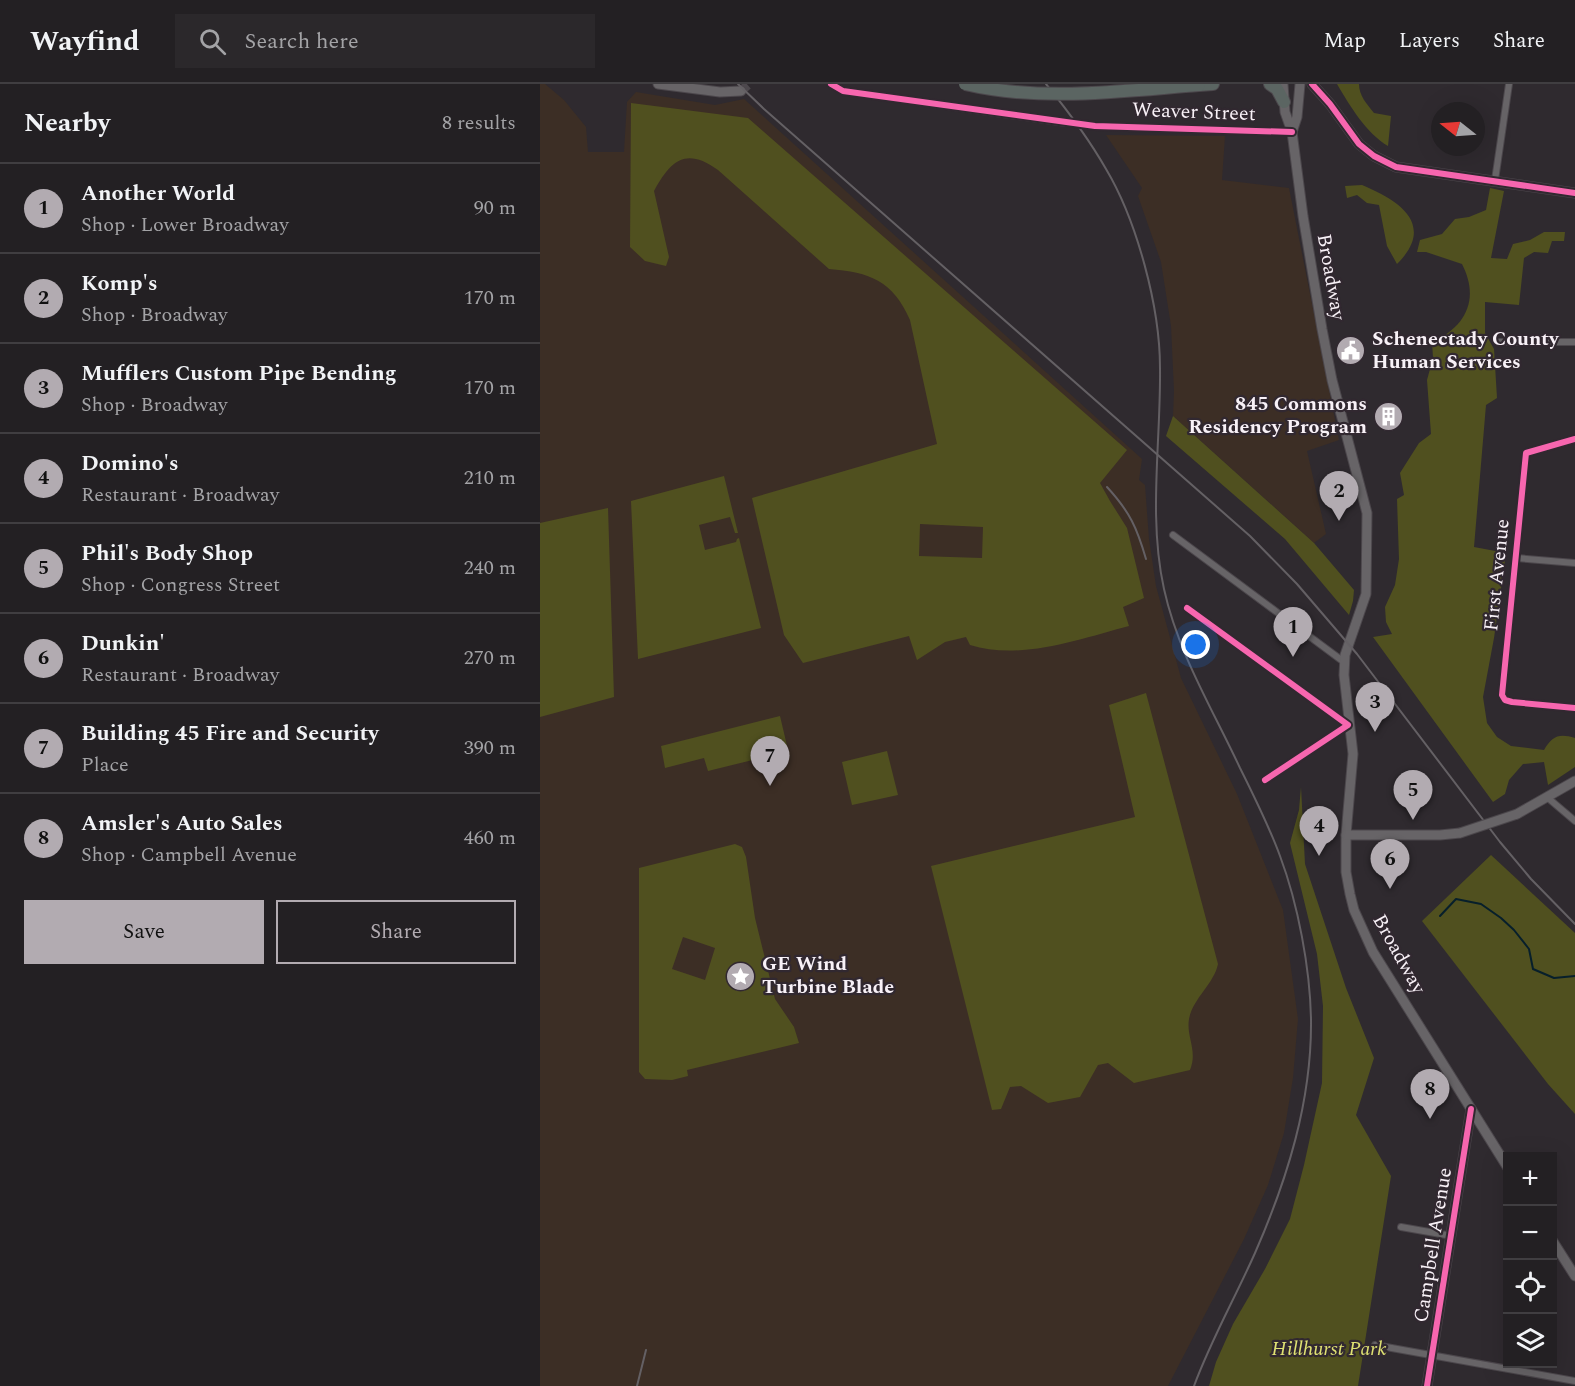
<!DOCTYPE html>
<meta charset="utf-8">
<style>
body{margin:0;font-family:Spectral,serif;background:#2b282b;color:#f1f3f6}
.controls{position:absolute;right:18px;bottom:18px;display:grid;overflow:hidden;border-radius:0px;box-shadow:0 6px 24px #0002}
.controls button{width:54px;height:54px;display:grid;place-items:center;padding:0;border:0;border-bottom:2px solid #403e41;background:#232023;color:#f1f3f6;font:30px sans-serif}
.compass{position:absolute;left:891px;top:18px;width:54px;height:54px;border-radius:50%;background:#232023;box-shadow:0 6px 24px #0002;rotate:287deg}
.you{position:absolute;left:656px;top:561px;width:21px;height:21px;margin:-15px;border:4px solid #fff;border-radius:50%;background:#1a73e8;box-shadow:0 0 0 9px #1a73e833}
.badge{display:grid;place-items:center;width:39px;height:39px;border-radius:50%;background:#b2abb1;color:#111;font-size:20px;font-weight:700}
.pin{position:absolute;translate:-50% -50px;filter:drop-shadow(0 2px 3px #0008)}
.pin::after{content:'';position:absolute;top:32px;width:21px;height:18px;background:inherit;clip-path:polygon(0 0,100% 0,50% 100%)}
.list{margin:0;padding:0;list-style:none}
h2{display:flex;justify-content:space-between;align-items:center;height:78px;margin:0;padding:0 24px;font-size:26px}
h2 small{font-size:20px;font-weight:400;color:#a3a3a6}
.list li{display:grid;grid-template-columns:39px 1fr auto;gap:18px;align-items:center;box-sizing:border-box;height:90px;padding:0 24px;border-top:2px solid #403e41}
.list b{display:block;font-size:22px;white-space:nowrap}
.list p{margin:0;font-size:20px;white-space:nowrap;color:#a3a3a6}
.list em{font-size:20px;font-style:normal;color:#a3a3a6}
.actions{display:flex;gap:12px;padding:18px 24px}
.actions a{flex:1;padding:14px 0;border:2px solid #b2abb1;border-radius:0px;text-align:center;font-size:21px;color:#b2abb1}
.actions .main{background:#b2abb1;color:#111}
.icon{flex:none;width:33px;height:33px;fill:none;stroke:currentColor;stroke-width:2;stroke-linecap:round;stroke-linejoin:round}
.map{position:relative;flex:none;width:1035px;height:1302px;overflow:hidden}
header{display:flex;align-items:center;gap:36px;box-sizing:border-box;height:84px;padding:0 30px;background:#232023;border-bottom:2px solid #403e41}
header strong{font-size:28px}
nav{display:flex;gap:33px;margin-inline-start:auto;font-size:21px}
.search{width:420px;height:54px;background:#2b282b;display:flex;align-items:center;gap:15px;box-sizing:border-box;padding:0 21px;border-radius:0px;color:#a3a3a6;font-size:22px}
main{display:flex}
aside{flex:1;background:#232023}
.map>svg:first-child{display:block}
.industrial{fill:#3c2e25}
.green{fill:#50501f;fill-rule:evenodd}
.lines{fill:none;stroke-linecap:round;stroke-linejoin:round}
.stream{stroke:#071f2b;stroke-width:2}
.street-tunnel{stroke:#4d484d;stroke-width:6;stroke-dasharray:6 3;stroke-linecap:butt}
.secondary-tunnel{stroke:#4d484d;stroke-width:9;stroke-dasharray:9 4.5;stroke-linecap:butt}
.street-casing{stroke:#4c474c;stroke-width:8}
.secondary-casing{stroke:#4c474c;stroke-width:11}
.highway-casing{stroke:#4c474c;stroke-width:14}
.street{stroke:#676467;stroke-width:6}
.secondary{stroke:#676467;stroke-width:9}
.highway{stroke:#5b6562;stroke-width:12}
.rail{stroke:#646064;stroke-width:2}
.secondary-bridge-casing{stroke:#4c474c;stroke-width:11;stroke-linecap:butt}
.highway-bridge-casing{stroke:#4c474c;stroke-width:14;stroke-linecap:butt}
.secondary-bridge{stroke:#676467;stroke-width:9}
.highway-bridge{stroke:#5b6562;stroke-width:12}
.cycleway-casing{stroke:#312830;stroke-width:10}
.cycleway{stroke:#f766af;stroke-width:6}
.labels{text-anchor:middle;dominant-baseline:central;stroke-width:4.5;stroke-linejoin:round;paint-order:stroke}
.street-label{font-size:20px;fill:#f8f1f7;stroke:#312830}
.poi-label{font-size:20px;font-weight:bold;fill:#f8f1f7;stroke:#312830;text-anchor:start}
.park-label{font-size:20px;font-style:italic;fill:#dfe173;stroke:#312830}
</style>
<header>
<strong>Wayfind</strong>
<div class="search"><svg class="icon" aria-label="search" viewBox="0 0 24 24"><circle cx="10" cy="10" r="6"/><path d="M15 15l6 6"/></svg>Search here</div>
<nav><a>Map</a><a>Layers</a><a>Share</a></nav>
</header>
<main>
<aside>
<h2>Nearby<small>8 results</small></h2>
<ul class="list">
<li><span class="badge">1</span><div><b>Another World</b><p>Shop · Lower Broadway</p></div><em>90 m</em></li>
<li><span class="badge">2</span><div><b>Komp's</b><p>Shop · Broadway</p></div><em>170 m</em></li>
<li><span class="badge">3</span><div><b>Mufflers Custom Pipe Bending</b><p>Shop · Broadway</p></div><em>170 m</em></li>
<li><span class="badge">4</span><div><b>Domino's</b><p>Restaurant · Broadway</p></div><em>210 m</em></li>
<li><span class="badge">5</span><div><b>Phil's Body Shop</b><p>Shop · Congress Street</p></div><em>240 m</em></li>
<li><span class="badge">6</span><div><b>Dunkin'</b><p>Restaurant · Broadway</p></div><em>270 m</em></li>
<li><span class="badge">7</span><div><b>Building 45 Fire and Security</b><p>Place</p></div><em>390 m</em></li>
<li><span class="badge">8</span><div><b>Amsler's Auto Sales</b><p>Shop · Campbell Avenue</p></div><em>460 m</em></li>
</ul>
<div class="actions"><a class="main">Save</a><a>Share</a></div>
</aside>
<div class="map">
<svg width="1035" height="1302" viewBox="0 0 1035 1302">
<rect width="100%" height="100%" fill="#2f2a2f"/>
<g class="industrial">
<path d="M0,0H5L24,16L46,43L48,68H84L87,18L96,8L175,21L204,15L602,375L599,396L605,401L609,455L616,502L641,594L697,710L743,826L758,935L753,994L744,1049L728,1101L704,1155L628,1302H0Z"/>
<path d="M566,51L685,52L682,96L749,104L799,356L767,367L786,450L774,459L633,332L634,307L631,242L621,178L598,112L602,104Z"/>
</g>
<g class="green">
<path d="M797,0H819C819,12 827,20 834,29L851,32L848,62C826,49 810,22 797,0Z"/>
<path d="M91,19L208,34L587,366L560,399L570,417L587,444L604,514L583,523L589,542C540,555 480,577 430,561L426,553L405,558L377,576L369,552L263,579L244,551L212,414L397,360L370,236C353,197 330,188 289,185L178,86C146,63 131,76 114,107L129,173L126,182L105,177L90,163ZM380,440L443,443L442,474L379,472Z"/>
<path d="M822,101C858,116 897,140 857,180L847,162L839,121L827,119L817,111L807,114L805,102Z"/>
<path d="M950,104L964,107L951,174L967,175L973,160L990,156L1004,148H1025L1024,157H1012L1008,169L994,168L984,174L979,221L945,218V249L954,265L957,314L946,321L934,463L966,469L954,554L943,613L947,639L957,653L971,662L1004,666C1012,652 1019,649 1035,654V683L1008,701L1004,678L983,680L969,696L965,710L953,718L833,553L852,550L846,538L845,523L855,501L859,475L857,415L864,411L860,389L879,359L891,350L887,296L893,274L892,258C926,243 940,215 922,180L886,168H877L880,156L902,150L915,135L929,133L946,126Z"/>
<path d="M633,332L774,459L814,506L813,517L809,531L745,455L626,352Z"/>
<path d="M184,392L198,449H195L190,433L159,441L165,466L196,458L197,455L199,454L221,544L98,575L91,417Z"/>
<path d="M68,424L74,613L0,633V439Z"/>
<path d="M606,609L678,880C674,900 653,914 649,935C646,953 658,967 650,986L594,999L568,979L558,981L540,1013L508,1019L481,1002L470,1003L461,1025L452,1026L391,782L595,733L569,621Z"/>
<path d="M240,632L248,666L245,668L168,687L164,674L125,684L121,662Z"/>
<path d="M347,667L358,711L312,721L302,678Z"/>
<path d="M761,703L765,780L806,904L834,974L816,1031L851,1092L818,1302H669L676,1278L693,1240L725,1185L750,1135L764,1081L782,999L783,922L777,870L750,759L759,726Z"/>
<path d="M195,760L202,763L206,773L215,834L235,915L254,943L259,959L147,986L148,992L132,996L105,995L99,988V784ZM143,853L175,864L165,896L132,885Z"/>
<path d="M951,771L1035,849V1030L1008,1000L882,837Z"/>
</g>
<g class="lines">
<path class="stream" d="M900,832L916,815L941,820L961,834L974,846L989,865L993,885L1014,894L1035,892"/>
<path class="street-tunnel" d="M526,39L555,42"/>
<path class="secondary-tunnel" d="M201,7L209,0"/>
<defs>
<g id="street">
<path d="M291,0L303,7L526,39"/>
<path d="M555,42L752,48"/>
<path d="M955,96L969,0"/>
<path d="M958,258H1035"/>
<path d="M1035,355L986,369L962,611L965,616L972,618L1035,624"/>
<path d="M633,451L804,578"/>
<path d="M976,474L1035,479"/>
<path d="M647,524L808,641L725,696"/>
<path d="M1008,714L1035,737"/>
<path d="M861,1143L912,1152"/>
<path d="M835,1261L1035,1297"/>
</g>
<g id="secondary">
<path d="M118,0L180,8L201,7"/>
<path d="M743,0L745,28L752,48L763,132L782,245L792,296L827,429L826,510L805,571L804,591L813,670L806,751V788L810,810L814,826L833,868L968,1084"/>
<path d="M772,0L790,20L819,60L834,72L856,83L1035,109"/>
<path d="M752,48L757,33L760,0"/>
<path d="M977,730L1035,697"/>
<path d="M806,751H900L920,749"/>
<path d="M1012,1156L1035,1192"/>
<path d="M887,1302L931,1025"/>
</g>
<g id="highway">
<path d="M730,0L737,5L744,18"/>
<path d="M659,1L673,0"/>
</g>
</defs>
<use href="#street" class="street-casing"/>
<use href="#secondary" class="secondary-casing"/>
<use href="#highway" class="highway-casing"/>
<use href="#street" class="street"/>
<use href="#secondary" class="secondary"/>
<use href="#highway" class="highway"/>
<g class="rail">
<path d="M198,0L224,25L710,452L757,500L817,570L960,758L991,795L1035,840"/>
<path d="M506,0C528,27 549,55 566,85C597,137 620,223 620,284C621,357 608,433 624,505C638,569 673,626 700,684C714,712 729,742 740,772C758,820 770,884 771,935C772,1017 747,1096 715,1169C695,1214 671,1256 654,1302"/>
<path d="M567,403C590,428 597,444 606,475"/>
<path d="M97,1302L106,1266"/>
</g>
<defs>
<path id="secondary-bridge" d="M920,749L977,730"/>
<path id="highway-bridge" d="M425,0C501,18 582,7 659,1"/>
</defs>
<use href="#secondary-bridge" class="secondary-bridge-casing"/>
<use href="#highway-bridge" class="highway-bridge-casing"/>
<use href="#secondary-bridge" class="secondary-bridge"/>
<use href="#highway-bridge" class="highway-bridge"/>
<defs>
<g id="cycleway">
<path d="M291,0L303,7L555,42L752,48"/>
<path d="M772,0L790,20L819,60L834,72L856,83L1035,109"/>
<path d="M1035,355L986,369L962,611L965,616L972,618L1035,624"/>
<path d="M647,524L808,641L725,696"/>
<path d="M887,1302L931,1025"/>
</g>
</defs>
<use href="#cycleway" class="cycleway-casing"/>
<use href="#cycleway" class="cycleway"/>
</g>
<defs>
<symbol id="civic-disc" viewBox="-11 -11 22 22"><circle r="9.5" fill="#b2abb1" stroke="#312830"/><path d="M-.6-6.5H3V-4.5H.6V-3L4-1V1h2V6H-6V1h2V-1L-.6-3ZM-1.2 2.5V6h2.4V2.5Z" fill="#fff"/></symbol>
<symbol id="building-disc" viewBox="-11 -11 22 22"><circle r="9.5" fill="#b2abb1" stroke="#312830"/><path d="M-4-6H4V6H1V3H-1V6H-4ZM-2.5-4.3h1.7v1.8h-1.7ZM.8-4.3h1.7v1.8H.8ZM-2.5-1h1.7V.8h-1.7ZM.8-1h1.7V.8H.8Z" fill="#fff"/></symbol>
<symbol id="sight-disc" viewBox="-11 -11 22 22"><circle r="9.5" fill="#b2abb1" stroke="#312830"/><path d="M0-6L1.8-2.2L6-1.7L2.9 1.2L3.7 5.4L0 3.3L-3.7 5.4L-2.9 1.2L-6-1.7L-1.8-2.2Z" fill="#fff"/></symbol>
</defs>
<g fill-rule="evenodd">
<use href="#civic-disc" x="794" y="250" width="33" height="33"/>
<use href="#building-disc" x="832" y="316" width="33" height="33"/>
<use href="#sight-disc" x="184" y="876" width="33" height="33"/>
</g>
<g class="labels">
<g class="street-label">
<text transform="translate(654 28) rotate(2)">Weaver Street</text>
<text transform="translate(791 193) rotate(80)">Broadway</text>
<text transform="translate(957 491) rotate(-84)">First Avenue</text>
<text transform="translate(859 870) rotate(61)">Broadway</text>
<text transform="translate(893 1161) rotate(-81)">Campbell Avenue</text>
</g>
<g class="poi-label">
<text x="832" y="255">Schenectady County<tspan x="832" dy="23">Human Services</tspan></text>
<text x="827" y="320" text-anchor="end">845 Commons<tspan x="827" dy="23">Residency Program</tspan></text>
<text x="222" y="880">GE Wind<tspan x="222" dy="23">Turbine Blade</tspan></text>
</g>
<g class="park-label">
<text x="789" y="1265">Hillhurst Park</text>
</g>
</g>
</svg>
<div class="controls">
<button>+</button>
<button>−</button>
<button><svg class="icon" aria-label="locate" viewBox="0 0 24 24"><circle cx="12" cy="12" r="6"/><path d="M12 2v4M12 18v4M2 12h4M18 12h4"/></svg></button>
<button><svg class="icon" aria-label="layers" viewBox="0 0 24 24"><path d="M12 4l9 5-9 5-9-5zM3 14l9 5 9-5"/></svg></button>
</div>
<svg class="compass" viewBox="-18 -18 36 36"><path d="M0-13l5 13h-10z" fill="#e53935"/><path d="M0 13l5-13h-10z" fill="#a3a3a6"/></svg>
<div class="you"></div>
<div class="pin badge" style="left:753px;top:573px">1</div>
<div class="pin badge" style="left:799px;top:437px">2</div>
<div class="pin badge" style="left:835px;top:648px">3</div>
<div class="pin badge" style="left:779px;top:772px">4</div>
<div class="pin badge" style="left:873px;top:736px">5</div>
<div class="pin badge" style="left:850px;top:805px">6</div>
<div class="pin badge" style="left:230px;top:702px">7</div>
<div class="pin badge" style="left:890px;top:1035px">8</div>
</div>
</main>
